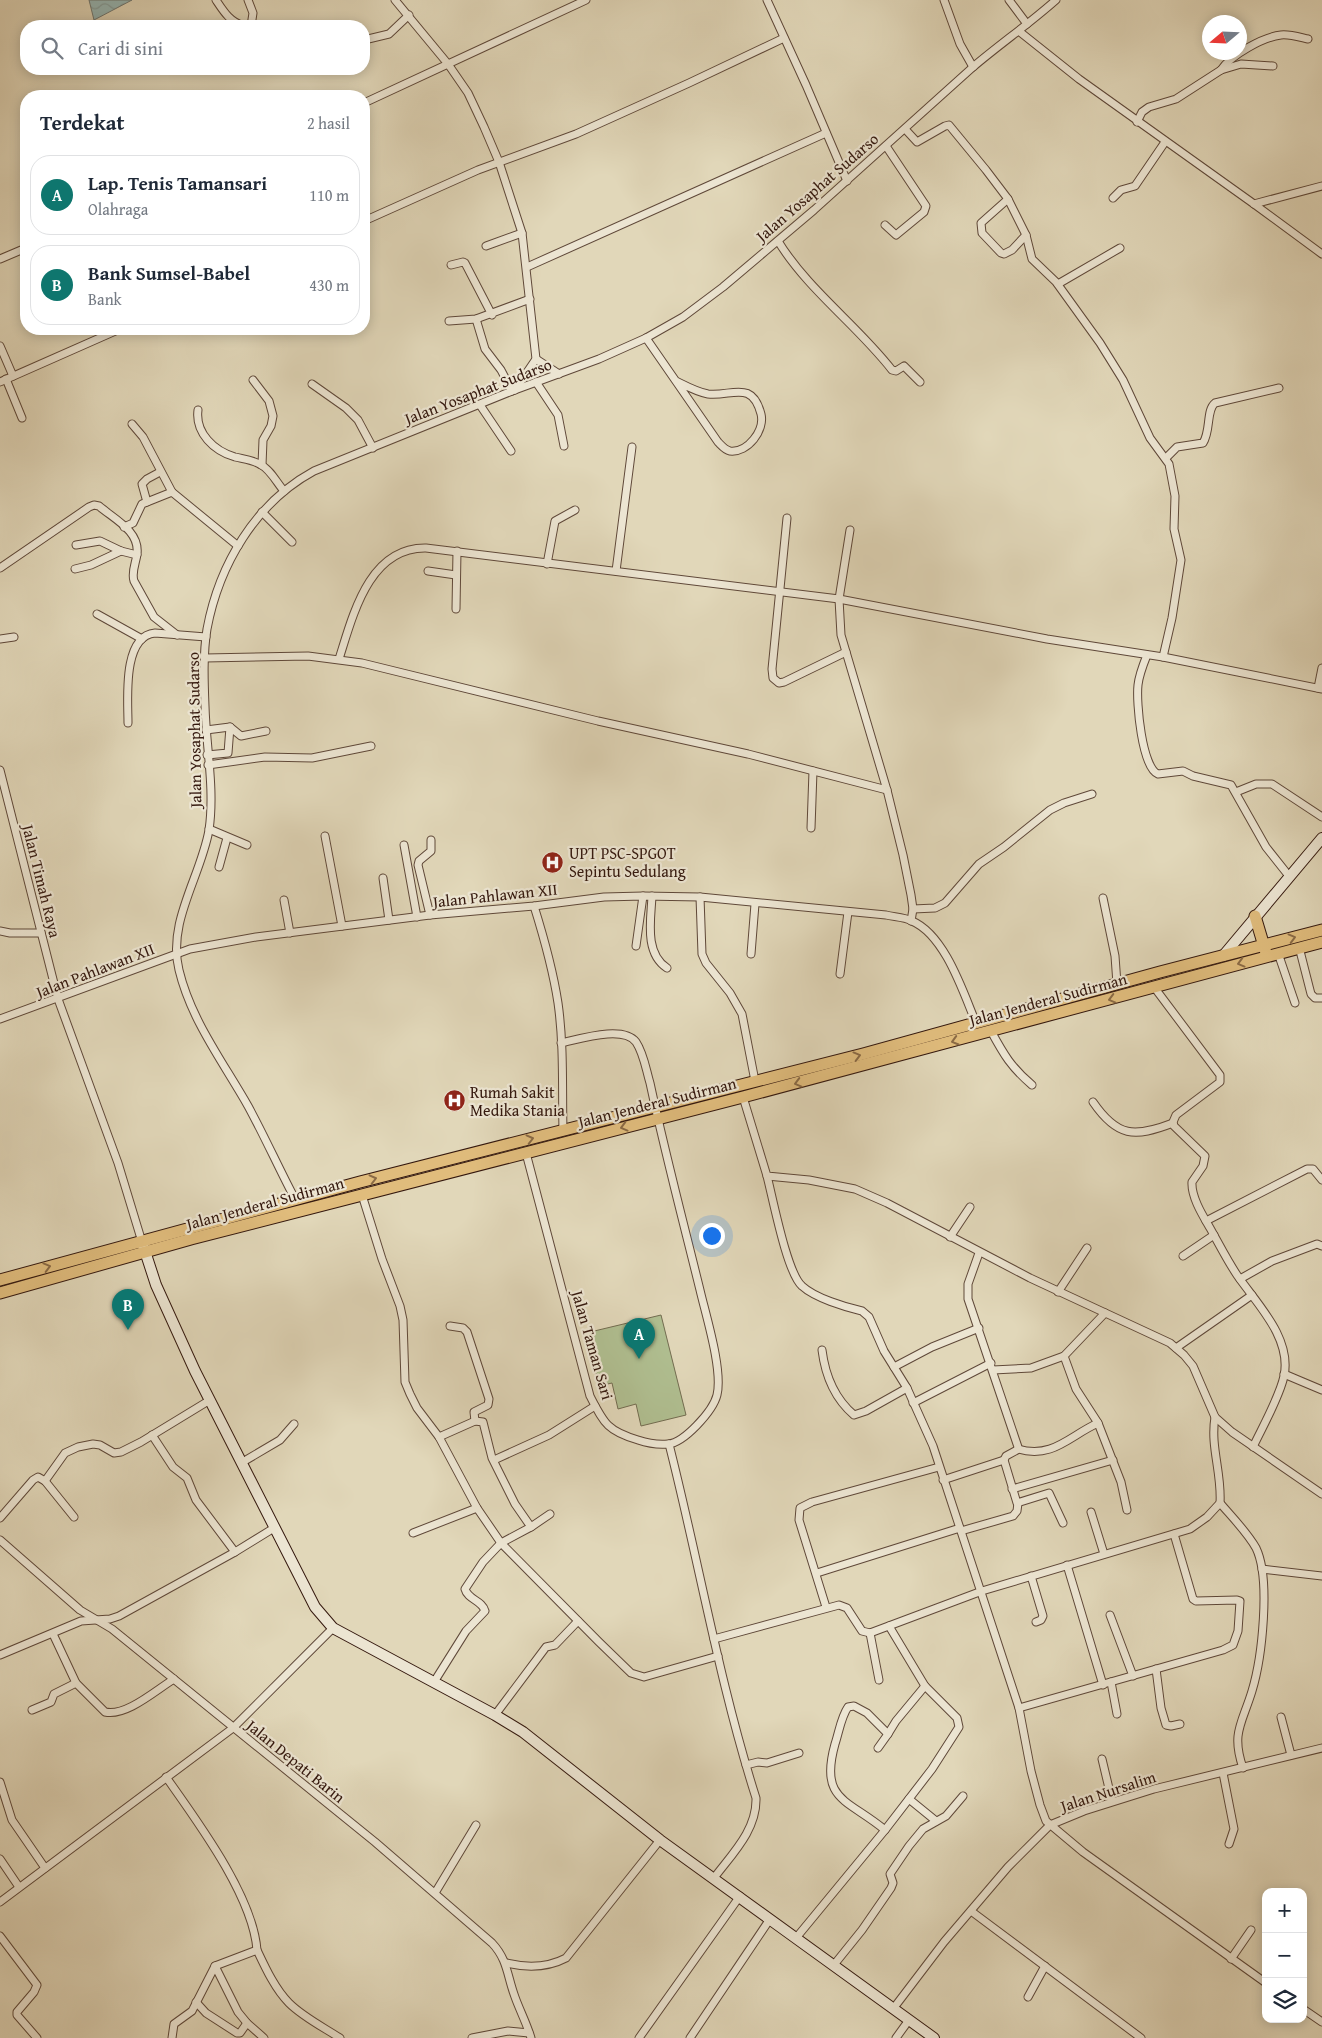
<!DOCTYPE html>
<html lang="id">
<meta charset="utf-8">
<style>
body{margin:0;font-family:"Gentium Book Plus",serif;background:#f2f2f3;color:#1f2937}
.controls{position:absolute;right:15px;bottom:15px;display:grid;overflow:hidden;border-radius:10px;box-shadow:0 2px 12px #0003}
.controls button{width:45px;height:45px;display:grid;place-items:center;padding:0;border:0;border-bottom:1px solid #e0e1e3;background:#fff;color:#1f2937;font:25px sans-serif}
.compass{position:absolute;left:1202px;top:15px;width:45px;height:45px;border-radius:50%;background:#fff;box-shadow:0 2px 12px #0003;rotate:251deg}
.you{position:absolute;left:711px;top:1235px;width:18px;height:18px;margin:-12px;border:4px solid #fff;border-radius:50%;background:#1a73e8;box-shadow:0 0 0 8px #1a73e833}
.badge{display:grid;place-items:center;width:32px;height:32px;border-radius:50%;background:#0f766e;color:#fff;font-size:16px;font-weight:700}
.pin{position:absolute;translate:-50% -41px;filter:drop-shadow(0 1px 2px #0008)}
.pin::after{content:'';position:absolute;top:26px;width:18px;height:15px;background:inherit;clip-path:polygon(0 0,100% 0,50% 100%)}
.list{margin:0;padding:0;list-style:none}
h2{display:flex;justify-content:space-between;align-items:center;height:65px;margin:0;padding:0 20px;font-size:21px}
h2 small{font-size:16px;font-weight:400;color:#747a83}
.list li{display:grid;grid-template-columns:32px 1fr auto;gap:15px;align-items:center;box-sizing:border-box;height:80px;margin:0 10px 10px;padding:0 10px;border:1px solid #e0e1e3;border-radius:20px}
.list b{display:block;font-size:19px;white-space:nowrap}
.list p{margin:0;font-size:16px;white-space:nowrap;color:#747a83}
.list em{font-size:16px;font-style:normal;color:#747a83}
.icon{flex:none;width:28px;height:28px;fill:none;stroke:currentColor;stroke-width:2;stroke-linecap:round;stroke-linejoin:round}
.map{position:relative;flex:none;width:1322px;height:2038px;overflow:hidden}
.search{position:absolute;background:#fff;box-shadow:0 2px 12px #0003;left:20px;top:20px;width:350px;height:55px;display:flex;align-items:center;gap:12px;box-sizing:border-box;padding:0 18px;border-radius:20px;color:#747a83;font-size:19px}
.panel{position:absolute;background:#fff;box-shadow:0 2px 12px #0003;left:20px;top:90px;width:350px;height:245px;border-radius:20px}
.map>svg:first-child{display:block}
.pitch{fill:#b0bf91;stroke:#726c50}
.water{fill:url(#water-waves);stroke:#6f7873}
.lines{fill:none;stroke-linecap:round;stroke-linejoin:round}
.minor-casing{stroke:#5f4839;stroke-width:9}
.secondary-casing{stroke:#34180e;stroke-width:12}
.primary-casing{stroke:#34180e;stroke-width:13}
.trunk-casing{stroke:#34180e;stroke-width:13}
.minor{stroke:#ece5d2;stroke-width:7}
.secondary{stroke:#ece5d2;stroke-width:10}
.primary{stroke:#e0bc7c;stroke-width:11}
.trunk{stroke:#e0bc7c;stroke-width:11}
.oneway{stroke:#8a6a45}
.labels{text-anchor:middle;dominant-baseline:central;stroke-width:4.5;stroke-linejoin:round;paint-order:stroke}
.street-label{font-size:16px;fill:#34180e;stroke:#ece5d2}
.poi-label{font-size:16px;fill:#34180e;stroke:#ece5d2;text-anchor:start}
</style>
<div class="map">
<svg width="1322" height="2038" viewBox="0 0 1322 2038">
<defs>
<pattern id="water-waves" width="16" height="10" patternUnits="userSpaceOnUse" patternTransform="scale(1.25)"><rect width="16" height="10" fill="#96b8b7"/><path d="M0 5q4-4 8 0t8 0" fill="none" stroke="#829d9c"/></pattern>
</defs>
<rect width="100%" height="100%" fill="#e1d7b9"/>
<filter id="stains"><feTurbulence type="fractalNoise" baseFrequency=".004" numOctaves="4"/><feColorMatrix values="0 0 0 0 .2 0 0 0 0 .09 0 0 0 0 .02 0 0 0 .5 -.17"/></filter>
<radialGradient id="worn" r=".72"><stop offset=".6" stop-color="#630" stop-opacity="0"/><stop offset="1" stop-color="#630" stop-opacity=".3"/></radialGradient>
<path class="pitch" d="M661,1315L686,1415L641,1426L636,1404L618,1409L612,1383L599,1386L586,1333Z"/>
<path class="water" d="M89,0H132L94,20Z"/>
<g class="lines">
<defs>
<g id="minor">
<path d="M216,0C224,12 230,22 244,26"/>
<path d="M248,0L253,13L251,26"/>
<path d="M395,0L448,64L468,93L484,127L499,162L522,233L536,359L515,390"/>
<path d="M767,0L806,85L847,181"/>
<path d="M944,0L960,44L973,67"/>
<path d="M1009,0L1027,24"/>
<path d="M1020,32L1079,79L1254,204L1322,254"/>
<path d="M364,40L389,34L409,15"/>
<path d="M1221,70C1231,55 1263,37 1281,35C1289,34 1299,37 1308,39"/>
<path d="M364,103L586,0"/>
<path d="M1137,122L1142,112L1149,107L1176,99L1221,70L1241,64L1273,66"/>
<path d="M905,129L917,142L945,126L949,125L986,170L1008,199L1026,235L1032,259L1056,282L1100,343L1123,380L1150,438L1169,464L1175,496L1174,529L1181,560L1172,618L1163,657"/>
<path d="M1113,198L1121,190L1135,186L1165,142"/>
<path d="M1008,199L981,223L982,233L1001,253L1004,254L1012,250L1026,235"/>
<path d="M1254,204L1322,186"/>
<path d="M364,221L478,170L576,134L689,83L784,38"/>
<path d="M885,225L896,235L924,212L926,206L886,146"/>
<path d="M778,241C808,290 857,325 892,370L896,371L904,366L920,382"/>
<path d="M486,246L522,233"/>
<path d="M0,259L26,248"/>
<path d="M451,265L463,262L465,263L492,315"/>
<path d="M527,267L826,133"/>
<path d="M1058,284L1120,248"/>
<path d="M476,319L485,349L501,370L512,391"/>
<path d="M449,321L476,319L530,299"/>
<path d="M646,338L718,442C722,446 725,450 730,451C748,453 765,430 761,414C752,379 731,397 708,394C697,392 686,386 676,381"/>
<path d="M0,346L13,376"/>
<path d="M536,359L559,374"/>
<path d="M6,379L22,418"/>
<path d="M253,380L269,401L273,416L271,426L263,440L262,465"/>
<path d="M0,382L120,329"/>
<path d="M536,382L558,415L564,446"/>
<path d="M312,384L346,408L358,420L373,448"/>
<path d="M480,405L511,451"/>
<path d="M198,410C195,433 214,451 235,457C243,459 254,460 261,465C270,469 277,483 284,491"/>
<path d="M132,424L143,437L172,492"/>
<path d="M1166,458L1177,447L1203,443C1211,431 1206,410 1215,403L1279,388"/>
<path d="M147,502L142,484L147,479L160,472"/>
<path d="M262,512L292,542"/>
<path d="M787,518L772,669L773,678L779,683L784,682L846,652"/>
<path d="M124,527L133,523L142,504L172,492L238,546"/>
<path d="M850,530L839,599L841,635L887,790L903,855L911,895L913,909L911,921"/>
<path d="M76,545L100,541L121,551L137,555"/>
<path d="M547,564L555,521L575,510"/>
<path d="M0,568L89,507L94,505L99,506C114,519 140,531 137,554C136,563 131,572 134,581L154,617L177,635"/>
<path d="M75,569L91,565L121,551"/>
<path d="M428,571L456,575"/>
<path d="M616,571L632,447"/>
<path d="M456,609L457,551"/>
<path d="M97,614L142,639"/>
<path d="M0,639L14,637"/>
<path d="M1147,655C1143,665 1139,675 1138,685C1136,702 1142,768 1158,774L1183,771L1193,776L1231,785L1266,847L1289,876"/>
<path d="M205,658L308,656L362,663L598,721L748,754L887,790"/>
<path d="M339,659C353,615 369,547 426,548L839,599L1047,639L1163,657L1322,689"/>
<path d="M1318,688L1322,668"/>
<path d="M128,723C128,700 122,636 155,633L206,637"/>
<path d="M206,730L230,727L241,736L266,731"/>
<path d="M207,755L228,753L230,727"/>
<path d="M208,765L265,757L312,758L371,746"/>
<path d="M0,770L58,999L118,1163L142,1242"/>
<path d="M1236,792L1256,784H1272L1322,817"/>
<path d="M811,828L813,771"/>
<path d="M209,829L247,845"/>
<path d="M325,836L342,926"/>
<path d="M404,845L417,917"/>
<path d="M219,867L227,838"/>
<path d="M383,878L389,920"/>
<path d="M652,896C651,919 644,953 667,968"/>
<path d="M700,897L702,954L706,963L730,993L742,1014L755,1081"/>
<path d="M1103,898L1115,956L1117,984"/>
<path d="M284,900L290,933"/>
<path d="M534,906C544,938 553,970 558,1003C564,1045 562,1089 563,1131"/>
<path d="M913,909L935,908L945,903L979,864L1004,847L1050,810L1064,803L1092,794"/>
<path d="M430,915L418,865L419,861L431,851V840"/>
<path d="M0,931L10,933H41"/>
<path d="M636,946L643,896"/>
<path d="M1299,947L1311,994L1315,998H1322"/>
<path d="M1278,953L1295,1003"/>
<path d="M751,954L755,904"/>
<path d="M840,974L848,912"/>
<path d="M1154,987L1220,1075V1082L1176,1115L1173,1122L1174,1126L1205,1156L1203,1166L1192,1182C1191,1197 1203,1216 1210,1228C1219,1244 1227,1260 1237,1275C1257,1304 1292,1338 1284,1376C1280,1396 1262,1428 1253,1447"/>
<path d="M0,1019L190,949L256,937L430,915L534,906L604,897L643,896L700,897L886,915C894,917 904,917 912,921C945,935 963,992 976,1023"/>
<path d="M991,1031C1004,1055 1011,1067 1032,1085"/>
<path d="M743,1097L767,1176L809,1180L855,1189L887,1203L1030,1278L1170,1343L1184,1355L1193,1366L1215,1417L1232,1432L1322,1494"/>
<path d="M1093,1102C1117,1137 1134,1138 1173,1123"/>
<path d="M526,1153L590,1396C604,1423 607,1431 638,1440C647,1443 658,1445 668,1444C684,1443 713,1411 717,1395C723,1370 706,1316 700,1290C683,1221 665,1153 650,1083C646,1070 644,1054 636,1042C623,1025 580,1039 561,1043"/>
<path d="M767,1176C773,1199 787,1273 802,1286C815,1298 845,1307 862,1311L869,1317L884,1351L907,1388L933,1446L1019,1708L1031,1771L1040,1805L1046,1821L1083,1852L1266,1983"/>
<path d="M362,1195L382,1259L400,1306L403,1320L405,1382L410,1394L417,1408L439,1437L477,1508L501,1543L599,1642L631,1673L644,1677L718,1656"/>
<path d="M295,1199C279,1169 265,1137 248,1106C223,1062 191,1020 179,970C167,922 201,876 209,830C215,789 206,747 205,706C204,681 203,654 207,629C219,565 255,503 314,471L512,391L599,359L646,338L683,317L723,287L814,210L973,67C1000,44 1029,24 1056,0"/>
<path d="M1206,1221L1307,1169H1313L1322,1180"/>
<path d="M950,1237L970,1207"/>
<path d="M979,1253L968,1284V1299L1018,1447L1017,1450L1006,1456L1004,1460L1017,1503L1049,1493L1063,1523"/>
<path d="M1183,1256L1214,1235"/>
<path d="M1240,1279L1272,1261L1317,1244L1322,1246"/>
<path d="M1058,1292L1087,1248"/>
<path d="M450,1326L463,1328L467,1332L489,1399L488,1405L474,1412L475,1421"/>
<path d="M1176,1348L1252,1295"/>
<path d="M822,1350C825,1374 834,1398 854,1415L866,1411L907,1388"/>
<path d="M1064,1356L1076,1389L1098,1423"/>
<path d="M894,1367L932,1347L979,1328"/>
<path d="M993,1370L1031,1368L1064,1356L1105,1313"/>
<path d="M1284,1374L1322,1390"/>
<path d="M913,1403L991,1363"/>
<path d="M152,1435L173,1467L187,1478L196,1500L235,1552"/>
<path d="M669,1444C699,1562 719,1682 756,1798C757,1830 732,1854 714,1878"/>
<path d="M1018,1449C1053,1459 1069,1436 1098,1423L1121,1482L1127,1510"/>
<path d="M494,1460L549,1435L595,1406"/>
<path d="M241,1463L280,1440L294,1424"/>
<path d="M943,1480L1004,1460"/>
<path d="M45,1481L65,1453L78,1447L93,1444L100,1445L114,1453L121,1452L141,1442L210,1400"/>
<path d="M1012,1489L1113,1460"/>
<path d="M1220,1503C1232,1517 1247,1532 1256,1548C1271,1579 1262,1658 1252,1691C1242,1724 1231,1733 1243,1768"/>
<path d="M1091,1512L1104,1554"/>
<path d="M0,1518L33,1480L38,1477L45,1481L74,1517"/>
<path d="M531,1527L550,1514"/>
<path d="M961,1531L1013,1516L1017,1511L1018,1503"/>
<path d="M413,1533L477,1508"/>
<path d="M0,1540L80,1610L112,1629L375,1842L492,1943C508,1960 507,1976 515,1997C520,2011 527,2024 531,2038"/>
<path d="M1067,1565L1103,1685"/>
<path d="M1262,1569L1322,1576"/>
<path d="M817,1573L960,1528"/>
<path d="M1031,1576L1043,1616L1041,1620L1036,1622"/>
<path d="M826,1607L799,1520L800,1508L812,1502L939,1467"/>
<path d="M1110,1615L1133,1676"/>
<path d="M870,1633L879,1680"/>
<path d="M53,1634L76,1683L105,1712C126,1717 156,1690 174,1679"/>
<path d="M714,1639L839,1605L847,1608L862,1631L870,1633L982,1591L1190,1529L1207,1517L1220,1503C1222,1473 1210,1447 1215,1417"/>
<path d="M0,1655L81,1621L110,1619L119,1616L235,1552L274,1528"/>
<path d="M1156,1669L1161,1708L1166,1725L1171,1726L1180,1724"/>
<path d="M434,1682L466,1631L485,1611C482,1600 468,1600 465,1589L483,1562L501,1543L531,1527L515,1504L492,1458L483,1422L475,1421L439,1437"/>
<path d="M1111,1682L1117,1714"/>
<path d="M1019,1708L1223,1650L1233,1645L1238,1631L1240,1601L1237,1600L1196,1601L1193,1599L1174,1534"/>
<path d="M32,1710L51,1702L54,1694L76,1683"/>
<path d="M495,1715L546,1647L555,1645L578,1621"/>
<path d="M1281,1717L1291,1755"/>
<path d="M878,1748L888,1734"/>
<path d="M1102,1759L1112,1801"/>
<path d="M746,1765L758,1762L767,1763L799,1753"/>
<path d="M1223,1773L1234,1829L1229,1844"/>
<path d="M166,1777C197,1821 253,1896 257,1950"/>
<path d="M0,1782L12,1820L45,1868"/>
<path d="M909,1799L936,1821"/>
<path d="M885,1830C848,1799 819,1801 835,1744C839,1732 841,1717 848,1707L854,1706L867,1713L888,1734L896,1721L925,1686"/>
<path d="M0,1859L19,1887"/>
<path d="M435,1893L476,1825"/>
<path d="M0,1902L233,1728L333,1628"/>
<path d="M971,1911L1141,2038"/>
<path d="M0,1936L37,1985L34,1992L17,2012V2015L37,2038"/>
<path d="M796,1938L885,1830L932,1769L959,1727L957,1718L925,1686L889,1626"/>
<path d="M1231,1959L1251,1930"/>
<path d="M506,1963C527,1968 547,1968 566,1958L660,1840"/>
<path d="M215,1966L238,2012L247,2023"/>
<path d="M833,1966L862,1930L891,1888L893,1883L890,1874L909,1846L923,1829L946,1816L963,1796"/>
<path d="M1028,1997L1045,1966"/>
<path d="M196,2002L206,2013L237,2033H240L247,2023L264,2038"/>
<path d="M893,2009L944,1942L1008,1867L1050,1825L1084,1811L1154,1789L1322,1748"/>
<path d="M1303,2009L1322,2022"/>
<path d="M172,2038L174,2024L192,2011L215,1966L257,1950C265,1967 275,1989 289,2003C303,2017 323,2027 340,2038"/>
<path d="M472,2038L508,2031L529,2033"/>
<path d="M639,2038L740,1896"/>
<path d="M690,2038L770,1919"/>
<path d="M896,2038L909,2020"/>
</g>
<g id="secondary">
<path d="M1223,956L1322,838"/>
<path d="M143,1245L156,1285L195,1371L315,1607L333,1628L495,1715L523,1732L660,1840L934,2038"/>
</g>
<path id="primary" d="M1255,916L1266,953"/>
<g id="trunk">
<path d="M0,1280L360,1182L863,1054L1160,972L1322,930"/>
<path d="M0,1293L191,1239L743,1097L1322,942"/>
</g>
</defs>
<use href="#minor" class="minor-casing"/>
<use href="#secondary" class="secondary-casing"/>
<use href="#primary" class="primary-casing"/>
<use href="#trunk" class="trunk-casing"/>
<use href="#minor" class="minor"/>
<use href="#secondary" class="secondary"/>
<use href="#primary" class="primary"/>
<use href="#trunk" class="trunk"/>
</g>
<defs><path id="oneway-chevron" d="M-2-3.5L2.5 0L-2 3.5" fill="none" stroke-width="1.6" stroke-linecap="round" stroke-linejoin="round" transform="scale(1.25)"/></defs>
<g class="oneway">
<use href="#oneway-chevron" transform="translate(1292 938) rotate(-15)"/>
<use href="#oneway-chevron" transform="translate(1241 963) rotate(165)"/>
<use href="#oneway-chevron" transform="translate(1112 999) rotate(165)"/>
<use href="#oneway-chevron" transform="translate(955 1041) rotate(164)"/>
<use href="#oneway-chevron" transform="translate(857 1056) rotate(-15)"/>
<use href="#oneway-chevron" transform="translate(798 1083) rotate(165)"/>
<use href="#oneway-chevron" transform="translate(624 1127) rotate(165)"/>
<use href="#oneway-chevron" transform="translate(530 1139) rotate(-14)"/>
<use href="#oneway-chevron" transform="translate(373 1179) rotate(-14)"/>
<use href="#oneway-chevron" transform="translate(47 1267) rotate(-15)"/>
</g>
<defs>
<symbol id="hospital-disc" viewBox="-11 -11 22 22"><circle r="9.5" fill="#8f2418" stroke="#ece5d2"/><path d="M-5-5h3v3.5h4V-5h3V5h-3V1.5h-4V5h-3Z" fill="#fff"/></symbol>
</defs>
<g fill-rule="evenodd">
<use href="#hospital-disc" x="540" y="850" width="25" height="25"/>
<use href="#hospital-disc" x="442" y="1088" width="25" height="25"/>
</g>
<g class="labels">
<g class="street-label">
<text transform="translate(817 187) rotate(-41)">Jalan Yosaphat Sudarso</text>
<text transform="translate(478 391) rotate(-21)">Jalan Yosaphat Sudarso</text>
<text transform="translate(194 730) rotate(-91)">Jalan Yosaphat Sudarso</text>
<text transform="translate(42 881) rotate(76)">Jalan Timah Raya</text>
<text transform="translate(495 895) rotate(-6)">Jalan Pahlawan XII</text>
<text transform="translate(95 970) rotate(-21)">Jalan Pahlawan XII</text>
<text transform="translate(1048 999) rotate(-15)">Jalan Jenderal Sudirman</text>
<text transform="translate(657 1102) rotate(-14)">Jalan Jenderal Sudirman</text>
<text transform="translate(265 1203) rotate(-15)">Jalan Jenderal Sudirman</text>
<text transform="translate(593 1345) rotate(74)">Jalan Taman Sari</text>
<text transform="translate(296 1761) rotate(39)">Jalan Depati Barin</text>
<text transform="translate(1108 1791) rotate(-18)">Jalan Nursalim</text>
</g>
<g class="poi-label">
<text x="569" y="853">UPT PSC-SPGOT<tspan x="569" dy="18">Sepintu Sedulang</tspan></text>
<text x="470" y="1092">Rumah Sakit<tspan x="470" dy="18">Medika Stania</tspan></text>
</g>
</g>
<rect width="100%" height="100%" filter="url(#stains)"/>
<rect width="100%" height="100%" fill="url(#worn)"/>
</svg>
<div class="controls">
<button>+</button>
<button>−</button>
<button><svg class="icon" aria-label="layers" viewBox="0 0 24 24"><path d="M12 4l9 5-9 5-9-5zM3 14l9 5 9-5"/></svg></button>
</div>
<svg class="compass" viewBox="-18 -18 36 36"><path d="M0-13l5 13h-10z" fill="#e53935"/><path d="M0 13l5-13h-10z" fill="#747a83"/></svg>
<div class="you"></div>
<div class="pin badge" style="left:639px;top:1359px">A</div>
<div class="pin badge" style="left:128px;top:1330px">B</div>
<div class="search"><svg class="icon" aria-label="search" viewBox="0 0 24 24"><circle cx="10" cy="10" r="6"/><path d="M15 15l6 6"/></svg>Cari di sini</div>
<section class="panel">
<h2>Terdekat<small>2 hasil</small></h2>
<ul class="list">
<li><span class="badge">A</span><div><b>Lap. Tenis Tamansari</b><p>Olahraga</p></div><em>110 m</em></li>
<li><span class="badge">B</span><div><b>Bank Sumsel-Babel</b><p>Bank</p></div><em>430 m</em></li>
</ul>
</section>
</div>
